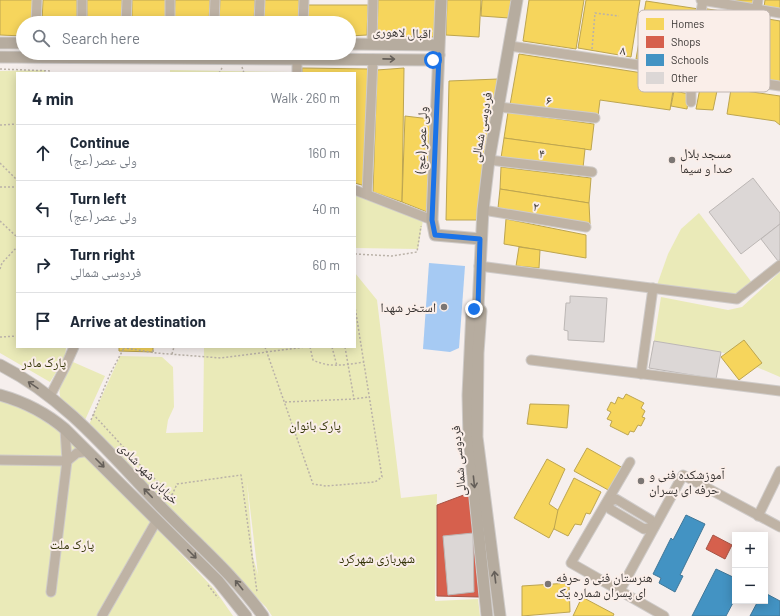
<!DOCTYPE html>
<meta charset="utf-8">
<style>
body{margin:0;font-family:Barlow,"Noto Naskh Arabic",sans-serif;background:#f2f2f3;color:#1f2937}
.controls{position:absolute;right:12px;bottom:12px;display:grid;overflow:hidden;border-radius:0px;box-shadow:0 2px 10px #0003}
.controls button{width:36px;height:36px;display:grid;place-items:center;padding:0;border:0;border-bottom:1px solid #e0e1e3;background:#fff;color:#1f2937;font:20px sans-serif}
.stop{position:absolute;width:12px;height:12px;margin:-9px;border:3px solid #1a73e8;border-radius:50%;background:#fff}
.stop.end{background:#1a73e8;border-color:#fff;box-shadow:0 1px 4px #0008}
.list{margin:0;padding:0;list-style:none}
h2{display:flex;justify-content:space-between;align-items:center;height:52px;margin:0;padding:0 16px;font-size:17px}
h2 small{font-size:13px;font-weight:400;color:#747a83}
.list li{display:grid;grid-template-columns:26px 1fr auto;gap:12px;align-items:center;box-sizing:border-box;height:56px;padding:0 16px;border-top:1px solid #e0e1e3}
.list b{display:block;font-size:15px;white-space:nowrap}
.list p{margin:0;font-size:13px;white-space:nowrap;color:#747a83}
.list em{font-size:13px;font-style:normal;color:#747a83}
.icon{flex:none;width:22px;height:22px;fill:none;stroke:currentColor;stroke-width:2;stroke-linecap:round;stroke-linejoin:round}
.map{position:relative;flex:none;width:780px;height:616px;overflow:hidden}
.search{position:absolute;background:#fff;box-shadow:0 2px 10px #0003;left:16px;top:16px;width:340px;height:44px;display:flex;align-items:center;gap:10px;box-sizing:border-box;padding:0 14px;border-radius:22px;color:#747a83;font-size:15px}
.panel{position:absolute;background:#fff;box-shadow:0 2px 10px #0003;left:16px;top:72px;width:340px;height:276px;border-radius:0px}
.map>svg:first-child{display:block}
.green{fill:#eaeab8;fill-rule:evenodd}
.water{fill:#a6caf3}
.homes{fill:#f6d55c;stroke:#bda550}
.shops{fill:#d6604d;stroke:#a75345}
.schools{fill:#4393c3;stroke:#407798}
.building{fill:#dcd7d6;stroke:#bcb7b5}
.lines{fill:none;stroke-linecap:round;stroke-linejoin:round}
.minor-casing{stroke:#cfcbc9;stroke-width:11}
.major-casing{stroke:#cfcbc9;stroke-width:13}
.path{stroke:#bab2a8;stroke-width:1.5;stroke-dasharray:2 2;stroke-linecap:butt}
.minor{stroke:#bfb3a5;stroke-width:9}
.major{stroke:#b6ac9f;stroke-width:11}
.oneway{stroke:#655f59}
.route{stroke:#1a73e8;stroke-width:5}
.poi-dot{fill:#7b7674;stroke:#faeee9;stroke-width:1.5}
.labels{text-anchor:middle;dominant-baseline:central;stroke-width:4;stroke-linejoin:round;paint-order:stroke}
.street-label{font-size:13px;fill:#393533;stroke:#faeee9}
.poi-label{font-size:13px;fill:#393533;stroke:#faeee9;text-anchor:start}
.park-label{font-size:13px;fill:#323305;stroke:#faeee9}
.key{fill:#faeee9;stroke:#c0b6b2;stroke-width:1}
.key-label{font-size:11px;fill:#393533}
</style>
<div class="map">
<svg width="780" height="616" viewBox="0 0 780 616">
<rect width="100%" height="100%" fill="#f6efed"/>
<g class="green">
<path d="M45,70V73H17V347H66L65,358L50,382L0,353V71Z"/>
<path d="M170,70L290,72V73H170Z"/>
<path d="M355,193L423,220L418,249L355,248Z"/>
<path d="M699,213L753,284L737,296L657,285L668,254L681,229Z"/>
<path d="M780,272V377L721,352L654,341L661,297L728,310L742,307Z"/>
<path d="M355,273L377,300L401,498L437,494L435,601L478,599L480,616H272L266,607L87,429L120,356L162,357L173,367L174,407L168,420L166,433L203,432L204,347H355ZM247,482L258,575L253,557Z"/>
<path d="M73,362L105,376L85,420L61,399C56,387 65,371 73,362Z"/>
<path d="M0,400L40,414L77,444L215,590L233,616H0Z"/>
</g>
<path class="water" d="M429,263L465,266L459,348L450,352L423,349Z"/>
<g class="homes">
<path d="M0,0H34L33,23H23V36L0,35Z"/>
<path d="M43,0H77V23H42Z"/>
<rect x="87" y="0" width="35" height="23"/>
<rect x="132" y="0" width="35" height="23"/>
<path d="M175,0H210L209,23H174Z"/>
<path d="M220,0H255L254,23H219Z"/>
<rect x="264" y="0" width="35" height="23"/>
<path d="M378,0H436L435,37L377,36Z"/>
<path d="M447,0H481L479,37L446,35Z"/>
<path d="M482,0H511L509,18L481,16Z"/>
<path d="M529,0H584L576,49L523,41Z"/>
<path d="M586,0H640L631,57L578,48Z"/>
<path d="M716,0H755L754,5Z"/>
<path d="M765,0H780V9L764,7Z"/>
<path d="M646,1L699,9L689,68L636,59Z"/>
<path d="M307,5H368L367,35L349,36V23H308Z"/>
<path d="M701,8L754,16L744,75L691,67Z"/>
<path d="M756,17L780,21V82L747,76Z"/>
<path d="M519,54L675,78L670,110L600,100L598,116L510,105Z"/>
<path d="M302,68L369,69L365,186L355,183V73H302Z"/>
<path d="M404,68L402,202L373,192L377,70Z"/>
<path d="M498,79L478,220H446L449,81Z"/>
<path d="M701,83L718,86L713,110L696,109Z"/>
<path d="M731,89L780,96V125L775,121L727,114Z"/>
<path d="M674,91L689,94L687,109L671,106Z"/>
<path d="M508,112L594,124L591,150L504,138Z"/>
<path d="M405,116L430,119L427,212L402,202Z"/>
<path d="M504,138L585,149L583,168L501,158Z"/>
<path d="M501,167L591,178L589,203L500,189Z"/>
<path d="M500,189L589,203L590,224L498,208Z"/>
<path d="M506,219L586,235V258L504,244Z"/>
<path d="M519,247L540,250L539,268L516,266Z"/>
<path d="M744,340L762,363L739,380L721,357Z"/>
<path d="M119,347H153V352L119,351Z"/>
<path d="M626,394L644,403L641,408L645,411L642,417L645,418L641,426L638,425L634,432L630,431L628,435L610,426L612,421L607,419L611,412L607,410L611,402L615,404L618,397L623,399Z"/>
<path d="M530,404L569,405L567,428L527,424Z"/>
<path d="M587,448L623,468L610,491L574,471Z"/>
<path d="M547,459L565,469L549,504L562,513L549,538L514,518Z"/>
<path d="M574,478L601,492L590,514L586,513L581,525L575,524L568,536L554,529L558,510Z"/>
<path d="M569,583L570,612L522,616V586Z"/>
<path d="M582,597L614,614L613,616H573Z"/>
</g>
<g class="shops">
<path d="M469,493L479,597L437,596V505Z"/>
<path d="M713,535L732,545L725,559L706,549Z"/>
</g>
<g class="schools">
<path d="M686,515L705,524L680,575L683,576L675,592L659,583L661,578L653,574L671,538L673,540Z"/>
<path d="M716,569L735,578V599L726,616H692Z"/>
<path d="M765,593L780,601V616H750L758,601H765Z"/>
</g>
<g class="building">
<path d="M753,178L780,213V224L741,254L709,212Z"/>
<path d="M780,224V259L778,261L761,239Z"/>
<path d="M570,296L607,298L604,342L568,340V331L564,330L566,303H570Z"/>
<path d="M654,341L721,352L716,379L649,368Z"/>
<path d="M473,533L474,592L448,595L443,536Z"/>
</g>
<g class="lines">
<defs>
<g id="minor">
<path d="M701,0L780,13"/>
<path d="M36,23L37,0"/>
<path d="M82,23V0"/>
<path d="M126,23L127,0"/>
<path d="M170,23V0"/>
<path d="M214,23L215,0"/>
<path d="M259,23L260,0"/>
<path d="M303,23L304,0"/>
<path d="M372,44L373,0"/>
<path d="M510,46L780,86"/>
<path d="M297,73V58"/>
<path d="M745,81L758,0"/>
<path d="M691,102V72L703,0"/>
<path d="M499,107L595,118"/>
<path d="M489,160L592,172"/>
<path d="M355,190L432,220"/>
<path d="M367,194L373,59"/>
<path d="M483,210L586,227"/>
<path d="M479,266L737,299L780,265"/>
<path d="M531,360L780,391"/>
<path d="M641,374L653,288"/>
<path d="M50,396L65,367L74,347"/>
<path d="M0,460L67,461L77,453L88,451"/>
<path d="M630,462L571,563L664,616"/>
<path d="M616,499L651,520L654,527L644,529L610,509L608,502Z"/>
<path d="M758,516L780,471"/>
<path d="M51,592L67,461L65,429"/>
<path d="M619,592L683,475L780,527"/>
<path d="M102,616L157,520"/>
</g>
<g id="major">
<path d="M441,0L432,220L435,235L481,239"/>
<path d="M0,43H23"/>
<path d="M0,57L433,60L439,55L435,45L349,44"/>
<path d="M478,307L472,310L468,395L469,439L487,616"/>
<path d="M0,365C66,398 112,456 162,508C197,544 234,575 263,616"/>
<path d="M0,395C25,402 45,412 65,429L218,581L246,616"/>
<path d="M500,616L477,437L478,353L481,311L478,307L483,210L489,160L517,0"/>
</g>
</defs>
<use href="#minor" class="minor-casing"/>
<use href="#major" class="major-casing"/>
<g class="path">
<path d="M592,49L595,13L619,16"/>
<path d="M242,67L244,73"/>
<path d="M0,69L52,71"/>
<path d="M219,73L222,68"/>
<path d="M0,125L17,124"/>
<path d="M0,163L17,180"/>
<path d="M0,187H17"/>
<path d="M0,221L17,237"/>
<path d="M355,254L392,256L417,252L421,226"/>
<path d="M0,269L2,263L17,247"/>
<path d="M0,337L17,336"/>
<path d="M119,347L156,353L221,358L305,347"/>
<path d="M265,347L313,484L326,486L375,482L382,477L355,307"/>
<path d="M310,347L313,360C329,368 346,365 364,362"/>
<path d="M332,347L337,366"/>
<path d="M345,347L354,399L369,397"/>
<path d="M153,352V347"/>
<path d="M172,354L174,347"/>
<path d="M285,402L354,399"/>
<path d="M93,414L138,463L172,495L168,501"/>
<path d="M91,420L110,374L124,348"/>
<path d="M172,495L177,484L241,475L257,592"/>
<path d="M208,585L218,598"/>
</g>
<use href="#minor" class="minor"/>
<use href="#major" class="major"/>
</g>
<defs><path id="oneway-shaft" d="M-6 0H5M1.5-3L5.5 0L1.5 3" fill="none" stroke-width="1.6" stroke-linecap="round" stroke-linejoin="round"/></defs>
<g class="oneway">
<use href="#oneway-shaft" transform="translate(389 59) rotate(1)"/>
<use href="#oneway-shaft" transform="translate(33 385) rotate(-146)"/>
<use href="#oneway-shaft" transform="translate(100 463) rotate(45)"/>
<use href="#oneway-shaft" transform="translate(474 482) rotate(84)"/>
<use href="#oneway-shaft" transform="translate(148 493) rotate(-134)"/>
<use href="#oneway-shaft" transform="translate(192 554) rotate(45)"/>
<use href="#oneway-shaft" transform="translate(495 577) rotate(-97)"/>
<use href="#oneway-shaft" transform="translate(239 585) rotate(-129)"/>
</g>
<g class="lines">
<path class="route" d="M433,60L439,55L432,220L435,235L480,239L478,307L474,309"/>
</g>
<g class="poi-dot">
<circle cx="672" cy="160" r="4"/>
<circle cx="444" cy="307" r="4"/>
<circle cx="641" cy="481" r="4"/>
<circle cx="548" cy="584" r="4"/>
</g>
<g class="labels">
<g class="street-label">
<text transform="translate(402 32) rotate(3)">اقبال لاهوری</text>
<text transform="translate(623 50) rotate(7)">۸</text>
<text transform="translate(549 100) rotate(7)">۶</text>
<text transform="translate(481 127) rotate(-80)">فردوسی شمالی</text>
<text transform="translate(421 140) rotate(-88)">ولی عصر (عج)</text>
<text transform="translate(542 153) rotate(6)">۴</text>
<text transform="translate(536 206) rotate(10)">۲</text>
<text transform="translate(458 461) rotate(-95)">فردوسی شمالی</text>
<text transform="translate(149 473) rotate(46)">خیابان شهر شادی</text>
</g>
<g class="poi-label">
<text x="680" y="153">مسجد بلال<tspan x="680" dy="15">صدا و سیما</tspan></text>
<text x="436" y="307" text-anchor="end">استخر شهدا</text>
<text x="649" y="474">آموزشکده فنی و<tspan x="649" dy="15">حرفه ای پسران</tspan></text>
<text x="556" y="577">هنرستان فنی و حرفه<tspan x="556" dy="15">ای پسران شماره یک</tspan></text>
</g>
<g class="park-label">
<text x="44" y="362">پارک مادر</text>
<text x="315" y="425">پارک بانوان</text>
<text x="72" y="544">پارک ملت</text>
<text x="377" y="558">شهربازی شهرکرد</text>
</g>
</g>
<rect x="638" y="10" width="132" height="82" rx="6" class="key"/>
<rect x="646" y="18" width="18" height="12" fill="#f6d55c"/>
<rect x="646" y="36" width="18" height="12" fill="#d6604d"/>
<rect x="646" y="54" width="18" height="12" fill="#4393c3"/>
<rect x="646" y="72" width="18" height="12" fill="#dcd7d6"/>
<g class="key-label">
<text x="671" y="28">Homes</text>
<text x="671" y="46">Shops</text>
<text x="671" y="64">Schools</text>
<text x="671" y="82">Other</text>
</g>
</svg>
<div class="controls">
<button>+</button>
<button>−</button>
</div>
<div class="stop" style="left:433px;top:60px"></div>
<div class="stop end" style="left:474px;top:309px"></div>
<div class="search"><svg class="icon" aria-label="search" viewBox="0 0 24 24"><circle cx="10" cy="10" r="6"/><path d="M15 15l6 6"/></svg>Search here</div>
<section class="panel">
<h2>4 min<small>Walk · 260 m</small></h2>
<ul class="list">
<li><svg class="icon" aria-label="ahead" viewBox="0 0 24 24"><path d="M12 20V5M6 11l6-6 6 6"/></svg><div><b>Continue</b><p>ولی عصر (عج)</p></div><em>160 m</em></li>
<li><svg class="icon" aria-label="left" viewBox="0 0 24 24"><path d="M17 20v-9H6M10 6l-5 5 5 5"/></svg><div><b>Turn left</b><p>ولی عصر (عج)</p></div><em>40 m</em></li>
<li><svg class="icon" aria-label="right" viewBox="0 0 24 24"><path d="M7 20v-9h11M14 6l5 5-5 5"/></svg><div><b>Turn right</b><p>فردوسی شمالی</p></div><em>60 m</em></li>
<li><svg class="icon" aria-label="arrive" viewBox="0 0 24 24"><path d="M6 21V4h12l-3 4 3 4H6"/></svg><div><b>Arrive at destination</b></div></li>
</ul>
</section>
</div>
